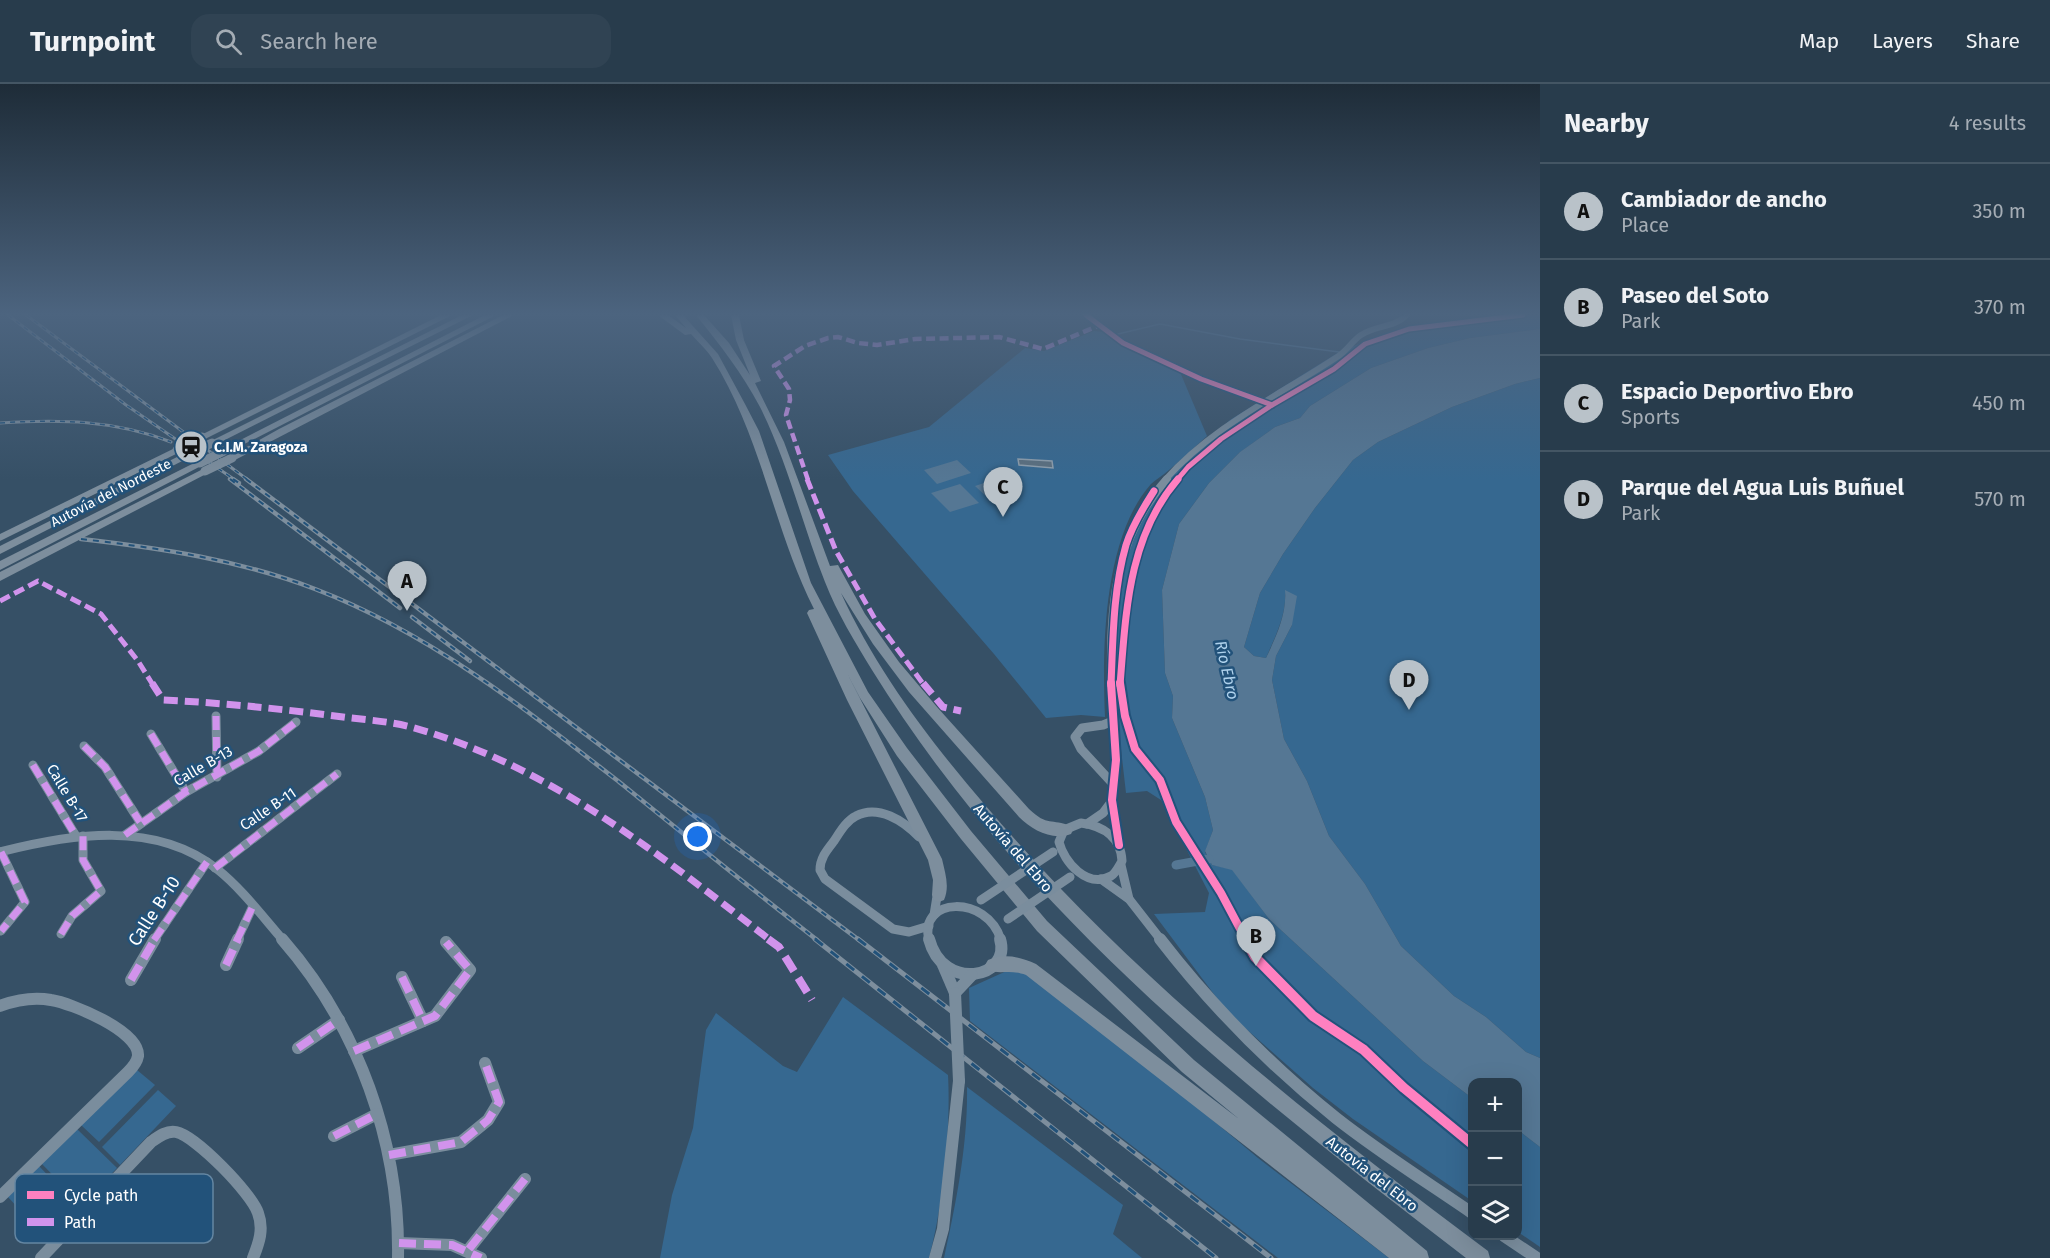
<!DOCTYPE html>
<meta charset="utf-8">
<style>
body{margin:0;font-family:"Fira Sans",sans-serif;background:#304353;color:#f1f3f6}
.controls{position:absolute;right:18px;bottom:18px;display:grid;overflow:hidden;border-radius:12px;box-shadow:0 6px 24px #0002}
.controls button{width:54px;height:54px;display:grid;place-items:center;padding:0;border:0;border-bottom:2px solid #445664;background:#283c4c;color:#f1f3f6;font:30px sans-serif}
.you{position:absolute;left:698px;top:753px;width:21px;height:21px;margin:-15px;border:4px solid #fff;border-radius:50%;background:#1a73e8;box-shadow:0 0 0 9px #1a73e833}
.badge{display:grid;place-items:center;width:39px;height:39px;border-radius:50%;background:#b9c2c9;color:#111;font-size:20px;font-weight:700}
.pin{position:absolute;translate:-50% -50px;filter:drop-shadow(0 2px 3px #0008)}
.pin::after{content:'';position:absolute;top:32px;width:21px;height:18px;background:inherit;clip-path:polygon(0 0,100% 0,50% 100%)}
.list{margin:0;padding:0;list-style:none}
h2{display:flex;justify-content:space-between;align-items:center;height:78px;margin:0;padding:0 24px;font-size:26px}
h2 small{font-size:20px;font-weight:400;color:#a5adb5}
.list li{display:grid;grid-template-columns:39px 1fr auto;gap:18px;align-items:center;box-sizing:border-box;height:96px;padding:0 24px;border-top:2px solid #445664}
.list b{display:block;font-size:22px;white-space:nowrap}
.list p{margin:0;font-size:20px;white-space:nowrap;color:#a5adb5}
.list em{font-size:20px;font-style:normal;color:#a5adb5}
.icon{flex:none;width:33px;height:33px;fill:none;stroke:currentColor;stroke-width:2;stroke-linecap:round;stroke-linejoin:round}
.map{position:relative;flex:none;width:1540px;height:1174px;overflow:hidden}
header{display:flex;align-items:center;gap:36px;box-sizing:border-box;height:84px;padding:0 30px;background:#283c4c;border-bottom:2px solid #445664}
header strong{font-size:28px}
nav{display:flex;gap:33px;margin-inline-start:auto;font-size:21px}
.search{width:420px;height:54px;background:#304353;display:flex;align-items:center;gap:15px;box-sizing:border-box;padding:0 21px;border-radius:18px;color:#a5adb5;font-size:22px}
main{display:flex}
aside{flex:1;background:#283c4c}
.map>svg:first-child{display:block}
.green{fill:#366890}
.water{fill:#557794}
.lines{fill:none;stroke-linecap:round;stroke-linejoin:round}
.stream{stroke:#557794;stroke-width:1.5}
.canal{stroke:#557794;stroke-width:9}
.building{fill:#5b6f7f;stroke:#8e9eac;stroke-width:1.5}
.minor-far3{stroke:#7a8d9d;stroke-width:6}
.minor-far2{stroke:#7a8d9d;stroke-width:8}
.minor-far1{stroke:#7a8d9d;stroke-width:9}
.minor{stroke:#7a8d9d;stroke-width:12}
.highway{fill:#7d8e9d;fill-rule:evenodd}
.rail-far2-casing{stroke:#7d8e9d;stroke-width:3}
.rail-far1-casing{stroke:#7d8e9d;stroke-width:4.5}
.rail-casing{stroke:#7d8e9d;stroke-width:5}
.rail-far2{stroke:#22527a;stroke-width:1.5;stroke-dasharray:5;stroke-linecap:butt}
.rail-far1{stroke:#22527a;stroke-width:2;stroke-dasharray:6;stroke-linecap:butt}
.rail{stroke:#22527a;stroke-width:3;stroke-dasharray:10;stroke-linecap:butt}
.minor-bridge-far1{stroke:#7a8d9d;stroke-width:9}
.minor-bridge{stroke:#7a8d9d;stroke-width:12}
.highway-bridge{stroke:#7d8e9d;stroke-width:9}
.quiet-far3{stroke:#d193ec;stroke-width:4.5;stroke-dasharray:9 4.5;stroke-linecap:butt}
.quiet-far2{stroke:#d193ec;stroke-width:5;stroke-dasharray:11 5;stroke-linecap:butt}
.quiet-far1{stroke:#d193ec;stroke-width:7;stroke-dasharray:14 7;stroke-linecap:butt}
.quiet{stroke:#d193ec;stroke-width:8;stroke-dasharray:17 8;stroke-linecap:butt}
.cycleway-far3-casing{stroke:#22527a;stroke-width:8}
.cycleway-far2-casing{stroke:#22527a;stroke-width:10}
.cycleway-far1-casing{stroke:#22527a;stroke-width:12}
.cycleway-casing{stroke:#22527a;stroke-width:14}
.cycleway-far3{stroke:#ff80c0;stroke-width:5}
.cycleway-far2{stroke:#ff80c0;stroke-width:7}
.cycleway-far1{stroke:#ff80c0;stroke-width:8}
.cycleway{stroke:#ff80c0;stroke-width:10}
.labels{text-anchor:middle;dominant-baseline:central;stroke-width:5;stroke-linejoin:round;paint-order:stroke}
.far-poi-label{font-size:14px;font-weight:bold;fill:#fff;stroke:#22527a;text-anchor:start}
.far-street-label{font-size:14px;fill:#fff;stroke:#22527a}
.street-label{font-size:15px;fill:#fff;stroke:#22527a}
.water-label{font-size:16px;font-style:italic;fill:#afd2ed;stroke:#22527a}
.near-street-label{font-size:18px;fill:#fff;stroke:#22527a}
.key{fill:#22527a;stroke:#6486a2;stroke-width:1.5}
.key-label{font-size:16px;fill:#fff}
</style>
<header>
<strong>Turnpoint</strong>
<div class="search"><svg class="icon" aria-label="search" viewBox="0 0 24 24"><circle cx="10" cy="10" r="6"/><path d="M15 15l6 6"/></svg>Search here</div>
<nav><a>Map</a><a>Layers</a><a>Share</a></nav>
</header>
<main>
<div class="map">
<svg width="1540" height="1174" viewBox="0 0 1540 1174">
<rect width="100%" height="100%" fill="#365066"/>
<g class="green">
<path d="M1499,231H1540V245L1470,254L1428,264L1371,284L1310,322L1300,334L1275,343L1239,369L1209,399L1179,440L1162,506L1165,589L1173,612L1172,634L1205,713L1213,746L1205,768L1212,781L1232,785L1269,835L1423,977L1472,1014V1117L1353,1035L1313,1004L1228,929L1154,830L1205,828L1209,809L1161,716L1147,707L1126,709L1119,648L1111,617L1118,496L1137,435L1176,386L1230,336L1339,268L1391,247Z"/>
<path d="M1094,247L1104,248L1117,258L1180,288L1207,352C1194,364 1182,375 1169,386C1164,391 1156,395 1151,400C1103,454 1102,565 1105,633L1081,631L1046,634L994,570L853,407L828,371L929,343L1025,264L1044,267Z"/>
<path d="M1540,294V974L1526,968L1486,933L1454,912L1401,862L1365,800L1329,752L1307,697L1284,655L1272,596L1276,572L1292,541L1285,507C1287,530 1275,553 1266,574L1254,572L1244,563L1260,509L1283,470L1315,424L1353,376L1378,358L1452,323L1515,300Z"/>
<path d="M1011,885L1024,887L1153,986L1258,1074L1389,1174H1278L970,937L969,904Z"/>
<path d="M843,913L948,991C951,1044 943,1123 929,1174H660L672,1111L693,1044L706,946L716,929L783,982L797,988Z"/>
<path d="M137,986L155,1001L99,1058L81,1041Z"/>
<path d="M967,1003L1123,1121L1113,1150L1142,1174H944C956,1119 968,1060 967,1003Z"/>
<path d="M158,1006L176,1022L120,1081L102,1063Z"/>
<path d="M77,1045L117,1084L82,1121L41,1079Z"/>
<path d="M1518,1046L1540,1063V1163L1518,1148Z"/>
<path d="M39,1082L73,1118L42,1150L8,1113Z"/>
</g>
<g class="water">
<path d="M1540,245V294L1515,300L1452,323L1378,358L1353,376L1315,424L1283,470L1260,509L1244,563L1254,572L1266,574C1276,553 1287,530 1285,506L1297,512L1292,541L1276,572L1272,596L1284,655L1307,697L1329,752L1365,800L1401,862L1454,912L1486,933L1526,968L1540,974V1063L1518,1046V998H1472V1014L1423,977L1269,835L1232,786L1212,781L1205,767L1213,746L1205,713L1172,634L1173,612L1165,589L1162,506L1179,440L1209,399L1240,368L1275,343L1300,334L1310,322L1371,284L1428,264L1470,254Z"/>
<path d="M957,376L971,389L937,400L924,386Z"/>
<path d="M996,395L1010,409L989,415L975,402Z"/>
<path d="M960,400L979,419L950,428L931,409Z"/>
</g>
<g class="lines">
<path class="stream" d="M1118,250L1160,240L1240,255L1339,268"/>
<path class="canal" d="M1176,781L1209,775"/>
</g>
<path class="building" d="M1018,375L1052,377L1053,384L1019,381Z"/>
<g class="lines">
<g class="minor-far3">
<path d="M1086,231L1123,259L1201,295L1266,318"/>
<path d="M1165,396C1213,342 1278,312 1337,273C1347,267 1352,257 1361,251C1376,241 1394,244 1407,231"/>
</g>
<path class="minor-far2" d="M1111,601C1110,524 1113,455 1167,395"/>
<g class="minor-far1">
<path d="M1111,599L1116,669L1112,722L1119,761"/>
<path d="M216,632L217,693"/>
<path d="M1113,637L1103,641L1082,644L1075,653L1081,665L1114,701"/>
<path d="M151,650L186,708"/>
<path d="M84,662L105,683L140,738"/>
<path d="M33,681L76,752"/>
<path d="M1081,739C1103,742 1121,753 1122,777C1119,782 1116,789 1111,792C1087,805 1064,778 1059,758L1064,746Z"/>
<path d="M1087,740L1103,729L1112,717"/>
<path d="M125,751L186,708L259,667L296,638"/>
<path d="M919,753C904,737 878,720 856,732C846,737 840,748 834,757C827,766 820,774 820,786L825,795L893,845L909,848L929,842"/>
<path d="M0,768C71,750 155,736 217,785C242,805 262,832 283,856"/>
<path d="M1,768L25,818L1,847"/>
<path d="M1121,781L1129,815"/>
<path d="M215,784L337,690"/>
<path d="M1101,795L1129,815L1161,856"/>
<path d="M934,831L938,806"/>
<path d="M61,850L72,832L101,807L83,776V752"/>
<path d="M154,856L207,778"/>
<path d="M237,856L253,822"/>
<path d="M929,856C918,813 987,810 1001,856"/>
</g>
<g class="minor">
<path d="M282,855C358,942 400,1058 398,1174"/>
<path d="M929,855C943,909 1012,894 1000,855"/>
<path d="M1160,855C1211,921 1271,982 1336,1034C1379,1068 1427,1098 1472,1129"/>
<path d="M226,881L238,855"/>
<path d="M943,881L955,909"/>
<path d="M402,893L423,937"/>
<path d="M131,896L155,855"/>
<path d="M955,909L972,891"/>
<path d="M0,922C16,916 34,913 51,916C71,919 140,947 138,972C137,978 132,984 128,988L0,1113"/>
<path d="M298,964L339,936"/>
<path d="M354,967L435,932L470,886L446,858"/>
<path d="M334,1052L377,1030"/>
<path d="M389,1071L461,1058L488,1036L499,1018L485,979"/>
<path d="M1504,1152L1537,1174"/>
<path d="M399,1159L452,1161L481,1174"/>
<path d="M469,1165L525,1095"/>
<path d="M41,1174L151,1058C158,1053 167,1046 176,1048C196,1052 252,1110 258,1129C264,1145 259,1159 253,1174"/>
<path d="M935,1174L943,1145L959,997"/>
</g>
<g class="highway">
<path d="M441,231H452L205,355L202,356L197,353Z"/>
<path d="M462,231H473L215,361L212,362L207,359Z"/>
<path d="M485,231H496L227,369L224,370L219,367Z"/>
<path d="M503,231H514L235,376L232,377L227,374L279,345Z"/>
<path d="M658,231H668L686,244L675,231H683L718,270L745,320L759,347L811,499L868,608L907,664L971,747L1047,837L1194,976L1427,1167L1429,1174H1389L1026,891C1011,885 999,891 988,886L985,881L988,876C1005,869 1020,873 1036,880L1239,1035L1182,988L1037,847L961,755L897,672L860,614L847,589L942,775C945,789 950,802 944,816L939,818L934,816L932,811L933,796L928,776L847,616L807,529L809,526L814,525C773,444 762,353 712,274C707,266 698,258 691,250L685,251Z"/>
<path d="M696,231H704L729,259L750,291L736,256L731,231H739L744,256L761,297L755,299L784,358L830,482L838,481L865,530L899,578L937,623L1029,725C1048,743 1051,734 1071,742L1073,746L1071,750C1052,757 1032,746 1019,733L909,608L873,560L841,509C876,586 930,657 985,721C1131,893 1308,1032 1488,1167L1490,1174H1466C1244,1004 1020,826 872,586C855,558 837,529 825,498C802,440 788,379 760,323C742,289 720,261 696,231Z"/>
<path d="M177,363L180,364V368L0,457V450Z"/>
<path d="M189,367L192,368V372L0,470V462Z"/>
<path d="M200,376L203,377V381L0,486V477Z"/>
<path d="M205,384L210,387L208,389L0,497V488Z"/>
</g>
<defs>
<g id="rail-far2">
<path d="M8,231L126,321L235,396"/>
<path d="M26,231L248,396"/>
<path d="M0,339C59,335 115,336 171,358"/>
</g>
<g id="rail-far1">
<path d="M230,395L400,524"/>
<path d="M233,395L239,399"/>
<path d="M246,395L859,856"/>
<path d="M81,455C160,464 240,476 315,505C430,549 527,626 623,701C687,753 752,805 817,856"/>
<path d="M412,533L470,577"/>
</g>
<g id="rail">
<path d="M815,855L1216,1174"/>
<path d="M858,855L1271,1174"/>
</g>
</defs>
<use href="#rail-far2" class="rail-far2-casing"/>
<use href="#rail-far1" class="rail-far1-casing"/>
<use href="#rail" class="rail-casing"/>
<use href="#rail-far2" class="rail-far2"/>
<use href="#rail-far1" class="rail-far1"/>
<use href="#rail" class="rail"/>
<g class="minor-bridge-far1">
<path d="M981,816L1053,768"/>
<path d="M1008,835L1070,793"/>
</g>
<path class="minor-bridge" d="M955,909L959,997"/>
<g class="highway-bridge">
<path d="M177,366L202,353"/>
<path d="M189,370L212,359"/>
<path d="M200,379L224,367"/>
<path d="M205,387L232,374"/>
</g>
<path class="quiet-far3" d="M808,396L786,331L790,316L789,305L774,282L805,262L828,254L838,253L858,259L877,261L915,255L999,253L1043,265L1100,241"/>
<g class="quiet-far2">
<path d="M807,395L836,467L875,535L924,601"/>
<path d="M0,517L38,497L101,530L138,577L153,601"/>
</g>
<g class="quiet-far1">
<path d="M152,599L163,616C224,619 283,625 343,633C365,636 389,637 411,643C548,681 659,770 770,856"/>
<path d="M923,599L943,623L961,627"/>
<path d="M216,632L217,693"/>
<path d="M151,650L186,708"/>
<path d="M84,662L105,683L140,738"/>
<path d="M33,681L76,752"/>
<path d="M125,751L186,708L259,667L296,638"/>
<path d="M1,768L25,818L1,847"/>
<path d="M215,784L337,690"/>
<path d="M61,850L72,832L101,807L83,776V752"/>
<path d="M154,856L207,778"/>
<path d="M237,856L253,822"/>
</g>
<g class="quiet">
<path d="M768,855L779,863L812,916"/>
<path d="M226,881L238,855"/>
<path d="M402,893L423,937"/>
<path d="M131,896L155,855"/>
<path d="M298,964L339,936"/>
<path d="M354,967L435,932L470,886L446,858"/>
<path d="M334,1052L377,1030"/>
<path d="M389,1071L461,1058L488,1036L499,1018L485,979"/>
<path d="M399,1159L452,1161L481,1174"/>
<path d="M469,1165L525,1095"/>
</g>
<defs>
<g id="cycleway-far3">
<path d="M1086,231L1123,259L1201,295L1272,321"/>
<path d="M1177,396L1188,383L1221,355L1272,321L1334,285L1365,260L1409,245L1523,231"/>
</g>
<g id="cycleway-far2">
<path d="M1111,601C1113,555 1113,506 1126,461C1132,442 1143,424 1154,407"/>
<path d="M1120,601C1126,528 1128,453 1178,395"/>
</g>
<g id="cycleway-far1">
<path d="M1111,599L1116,676L1112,716L1119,761"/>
<path d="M1120,599L1125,632L1135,665L1160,696L1176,738L1221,809L1246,856"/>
</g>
<path id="cycleway" d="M1245,855L1255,873L1313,932L1364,966L1404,1004L1472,1060"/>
</defs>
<use href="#cycleway-far3" class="cycleway-far3-casing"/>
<use href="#cycleway-far2" class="cycleway-far2-casing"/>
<use href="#cycleway-far1" class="cycleway-far1-casing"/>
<use href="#cycleway" class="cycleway-casing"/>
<use href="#cycleway-far3" class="cycleway-far3"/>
<use href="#cycleway-far2" class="cycleway-far2"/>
<use href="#cycleway-far1" class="cycleway-far1"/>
<use href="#cycleway" class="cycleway"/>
</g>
<linearGradient id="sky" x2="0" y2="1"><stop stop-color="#1e2c38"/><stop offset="0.58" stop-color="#4c647f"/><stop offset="1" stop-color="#4c647f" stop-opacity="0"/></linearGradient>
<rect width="1540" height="396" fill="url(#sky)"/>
<defs>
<symbol id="station-disc" viewBox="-11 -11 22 22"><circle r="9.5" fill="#b9c2c9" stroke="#22527a"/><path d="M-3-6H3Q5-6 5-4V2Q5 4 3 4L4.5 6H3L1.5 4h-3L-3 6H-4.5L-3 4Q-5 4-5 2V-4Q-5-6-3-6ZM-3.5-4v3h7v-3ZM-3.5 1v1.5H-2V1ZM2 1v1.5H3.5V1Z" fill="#111"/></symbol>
</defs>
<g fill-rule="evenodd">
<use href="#station-disc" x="172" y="344" width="38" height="38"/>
</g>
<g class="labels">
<g class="far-poi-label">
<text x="214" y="363">C.I.M. Zaragoza</text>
</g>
<g class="far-street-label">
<text transform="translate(111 409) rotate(-27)">Autovía del Nordeste</text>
</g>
<g class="street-label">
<text transform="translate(203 682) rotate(-30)">Calle B-13</text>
<text transform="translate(67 709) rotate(59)">Calle B-17</text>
<text transform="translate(268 725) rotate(-34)">Calle B-11</text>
<text transform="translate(1013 764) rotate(49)">Autovía del Ebro</text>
<text transform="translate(1372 1090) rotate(38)">Autovía del Ebro</text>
</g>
<g class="water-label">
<text transform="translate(1227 586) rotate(77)">Río Ebro</text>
</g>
<g class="near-street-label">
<text transform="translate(154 827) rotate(-57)">Calle B-10</text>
</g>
</g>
<rect x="15" y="1090" width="198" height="69" rx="9" class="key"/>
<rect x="27" y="1107" width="27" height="8" fill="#ff80c0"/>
<rect x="27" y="1134" width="27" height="8" fill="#d193ec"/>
<g class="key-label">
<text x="64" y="1117">Cycle path</text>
<text x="64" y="1144">Path</text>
</g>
</svg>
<div class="controls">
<button>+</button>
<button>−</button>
<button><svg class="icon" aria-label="layers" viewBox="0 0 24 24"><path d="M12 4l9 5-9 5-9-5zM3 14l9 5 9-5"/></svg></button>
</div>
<div class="you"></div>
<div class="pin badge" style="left:407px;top:527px">A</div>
<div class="pin badge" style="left:1256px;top:882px">B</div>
<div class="pin badge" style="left:1003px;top:433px">C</div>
<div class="pin badge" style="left:1409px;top:626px">D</div>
</div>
<aside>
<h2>Nearby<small>4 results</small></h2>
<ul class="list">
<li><span class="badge">A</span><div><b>Cambiador de ancho</b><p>Place</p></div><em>350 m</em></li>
<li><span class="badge">B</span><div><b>Paseo del Soto</b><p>Park</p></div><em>370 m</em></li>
<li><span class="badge">C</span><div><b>Espacio Deportivo Ebro</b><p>Sports</p></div><em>450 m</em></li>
<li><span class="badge">D</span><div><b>Parque del Agua Luis Buñuel</b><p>Park</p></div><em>570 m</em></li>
</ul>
</aside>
</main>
